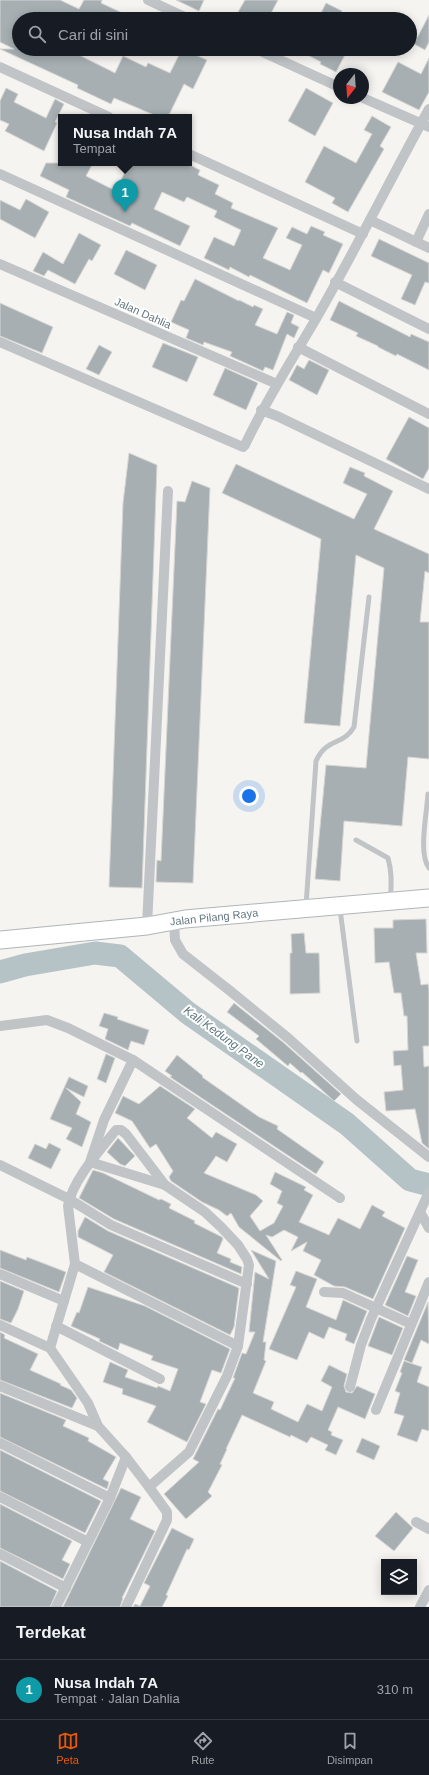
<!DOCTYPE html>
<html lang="id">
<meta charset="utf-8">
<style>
body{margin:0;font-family:Arial,sans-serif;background:#242831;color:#f1f3f6}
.controls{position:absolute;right:12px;bottom:12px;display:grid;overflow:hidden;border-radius:0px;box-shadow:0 2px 10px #0003}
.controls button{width:36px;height:36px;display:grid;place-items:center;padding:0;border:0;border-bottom:1px solid #363941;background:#171b24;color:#f1f3f6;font:20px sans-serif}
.compass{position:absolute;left:333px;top:68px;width:36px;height:36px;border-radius:50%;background:#171b24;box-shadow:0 2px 10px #0003;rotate:197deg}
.you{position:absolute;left:249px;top:796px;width:14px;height:14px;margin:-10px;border:3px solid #fff;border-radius:50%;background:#1a73e8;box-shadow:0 0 0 6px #1a73e833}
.badge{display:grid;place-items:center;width:26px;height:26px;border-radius:50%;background:#ea580c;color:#fff;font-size:13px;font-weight:700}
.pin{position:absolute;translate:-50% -33px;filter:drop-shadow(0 1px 2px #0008)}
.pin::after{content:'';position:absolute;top:21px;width:14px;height:12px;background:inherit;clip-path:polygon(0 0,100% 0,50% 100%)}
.popup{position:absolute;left:58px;top:114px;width:134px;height:52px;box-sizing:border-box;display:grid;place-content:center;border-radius:0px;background:#171b24;filter:drop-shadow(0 1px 3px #0005);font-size:13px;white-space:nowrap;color:#9ea1a6}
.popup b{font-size:15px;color:#f1f3f6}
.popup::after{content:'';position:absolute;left:50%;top:100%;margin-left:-8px;border:8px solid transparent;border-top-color:#171b24}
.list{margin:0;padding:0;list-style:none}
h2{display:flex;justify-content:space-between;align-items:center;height:52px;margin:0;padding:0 16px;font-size:17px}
h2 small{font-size:13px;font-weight:400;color:#9ea1a6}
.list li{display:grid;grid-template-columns:26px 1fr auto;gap:12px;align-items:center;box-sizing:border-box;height:60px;padding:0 16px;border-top:1px solid #363941}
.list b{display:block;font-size:15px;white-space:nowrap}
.list p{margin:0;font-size:13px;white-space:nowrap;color:#9ea1a6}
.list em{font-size:13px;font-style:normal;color:#9ea1a6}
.icon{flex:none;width:22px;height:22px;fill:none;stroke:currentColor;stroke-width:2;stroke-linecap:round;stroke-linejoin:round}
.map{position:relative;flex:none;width:429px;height:1607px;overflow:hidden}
.search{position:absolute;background:#171b24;box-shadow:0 2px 10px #0003;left:12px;right:12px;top:12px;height:44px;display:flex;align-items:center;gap:10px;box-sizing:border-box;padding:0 14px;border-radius:22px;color:#9ea1a6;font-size:15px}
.sheet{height:112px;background:#171b24}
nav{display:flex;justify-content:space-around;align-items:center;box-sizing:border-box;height:56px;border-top:1px solid #363941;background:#171b24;font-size:11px;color:#9ea1a6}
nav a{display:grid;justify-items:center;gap:2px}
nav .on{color:#ea580c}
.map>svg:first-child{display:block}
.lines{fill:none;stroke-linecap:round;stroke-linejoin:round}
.river{stroke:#b5c3c6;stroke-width:23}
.building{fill:#a7afb3;stroke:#d6d6d3}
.trunk-casing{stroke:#b1b5b8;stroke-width:19}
.service{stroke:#c0c4c7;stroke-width:5}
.minor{stroke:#c0c4c7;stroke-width:10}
.trunk{stroke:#fff;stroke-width:17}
.labels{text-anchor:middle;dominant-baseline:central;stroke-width:4;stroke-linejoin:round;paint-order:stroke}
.street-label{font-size:11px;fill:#647681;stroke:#fff}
.water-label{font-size:12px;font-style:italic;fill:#5f787f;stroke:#fff}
</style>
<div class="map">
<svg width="429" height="1607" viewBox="0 0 429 1607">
<rect width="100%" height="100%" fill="#f5f4f1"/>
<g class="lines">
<path class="river" d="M0,972L25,965L95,953L120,956L188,1013L347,1124L410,1180L429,1185"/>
</g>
<g class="building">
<path d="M0,0H60L79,9L84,0H102L101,3L135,19H19V49H67L115,73L123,56L146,67L148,63L170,73L182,49L207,60L193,89L184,84L168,117H159L114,98L111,104L77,88L78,85L0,49H14L0,42Z"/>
<path d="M176,0H204L199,11Z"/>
<path d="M245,0H278L268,19H234Z"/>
<path d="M326,3L342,11L338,19H318Z"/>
<path d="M429,15V42L425,50L414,44Z"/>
<path d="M296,49H348L336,72L320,64L321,62Z"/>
<path d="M429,58V92L419,110L382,92L398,62L421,74Z"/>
<path d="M6,88L18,94L14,102L46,118L55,99L64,104L55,122L57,123L44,151L5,131L9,124L0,120V101Z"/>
<path d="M306,88L333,103L315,136L288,121Z"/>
<path d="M372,116L391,127L380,146L384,149L348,212L332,203L335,198L305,182L324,146L356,163L372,134L364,130Z"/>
<path d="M46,163H93L86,176L116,191L129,163H186L200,170L198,175L219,185L215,194L233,203L231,208L278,228L263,258L290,270L302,245L286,238L292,227L307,234L311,226L325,232L323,235L343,244L329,273L323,270L307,303L250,275L249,277L230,267L229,270L204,258L214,237L234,246L241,230L214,217L217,211L187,197L184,202L162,192L154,209L190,226L180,246L132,223L130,226L66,197L69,190L40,176Z"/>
<path d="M26,199L49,212L35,238L0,219V200L20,210Z"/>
<path d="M79,233L101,245L92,261L89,259L75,284L48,270L44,276L33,271L43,252L63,264Z"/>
<path d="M379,239L429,263V283L425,282L415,305L401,299L412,275L371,256Z"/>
<path d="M126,250L157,265L145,290L114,274Z"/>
<path d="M195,279L239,301V300L253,307L254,305L263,309L255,325L277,334L287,312L294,315L291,323L299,327L294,338L287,334L273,370L265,367L263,371L230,356L232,352L204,342L203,345L186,338L189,330L171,322L181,300L184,301Z"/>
<path d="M339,301L410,337L411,334L429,342V370L397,354L396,356L378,347V346L356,336L358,333L330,320Z"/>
<path d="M0,303L53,327L42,353L0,336Z"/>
<path d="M163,343L198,357L187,382L152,367Z"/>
<path d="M99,345L112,352L99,375L86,369Z"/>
<path d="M309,360L329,370L317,395L289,380L297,365L304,369Z"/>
<path d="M225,368L258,383L246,410L213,395Z"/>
<path d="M409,417L429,428V468L423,479L386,459Z"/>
<path d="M129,453L157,465L142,888L109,887L123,503Z"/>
<path d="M236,464L354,519L367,494L343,483L350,467L365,473L364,476L393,491L374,529L429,554V573L425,571L420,622H429V759L408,757L402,826L344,821L340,881L315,879L326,765L366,768L384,568L356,555L340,726L304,723L321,539L222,493Z"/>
<path d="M192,481L210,488L193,883L156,882L157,860L161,861L177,501L185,502Z"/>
<path d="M426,919L427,953H416L421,985L428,984L429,991V1046H423L424,1067L429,1066V1149L422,1143L415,1109L386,1111L384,1092L403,1090L401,1065L394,1066L393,1051L408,1050L407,1016H404L401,993H394L389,962L375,963L374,928H393V920Z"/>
<path d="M304,933L306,953H319L320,993L290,994V953H292L291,934Z"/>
<path d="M234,1003L284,1043L341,1094L334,1101L302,1072L301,1073L290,1063L288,1066L256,1039L259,1036L227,1012Z"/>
<path d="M104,1013L118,1017L117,1019L149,1030L144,1045L131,1041L128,1050L105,1039L108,1029L99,1026Z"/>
<path d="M106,1054L115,1058L106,1083L97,1079Z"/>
<path d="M177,1055L203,1076L202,1077L259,1117L278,1126L277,1129L324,1162L316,1174L170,1077L172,1076L165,1071Z"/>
<path d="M69,1077L88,1086L84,1097L66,1088L81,1102L76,1114L91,1122L82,1147L66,1139L72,1128L50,1119Z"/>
<path d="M160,1086L195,1109L187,1118L212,1138L216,1132L237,1144L227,1162L216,1156L204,1173L256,1195L263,1201L250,1216L260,1231L274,1223L283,1206L277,1203L282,1191L270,1184L275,1172L306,1187L304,1190L313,1195L299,1222L329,1235L338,1218L360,1229L372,1205L385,1212L382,1216L405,1228L373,1299L345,1287L334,1286L314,1275L321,1260L303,1251L307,1242L291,1251L298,1237L284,1230L272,1237L266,1235L282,1260L281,1261L239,1227L231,1213L227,1216L219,1210L202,1202L171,1181L169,1177L173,1171L156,1144L150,1148L132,1121L115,1113L123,1096L139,1104Z"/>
<path d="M118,1138L135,1156L125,1166L120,1164L107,1152Z"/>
<path d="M49,1143L61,1149L51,1169L28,1158L35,1144L46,1149Z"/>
<path d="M93,1170L103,1173L159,1200L161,1199L171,1204L169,1208L195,1221L194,1223L222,1237L223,1239L217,1253L231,1259L230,1262L242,1267L241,1274L114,1219L79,1198Z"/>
<path d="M85,1217L108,1231L239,1288L234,1327L230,1335L104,1272L113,1255L78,1237V1231Z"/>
<path d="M0,1250L26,1260L27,1257L66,1272L59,1292L0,1268Z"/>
<path d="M251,1250L276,1261L263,1342H266L264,1360L266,1361L253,1393L274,1402L271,1409L298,1422L307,1404L322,1411L332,1387L321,1381L329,1365L347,1374L344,1386L346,1392L352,1393L357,1386L375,1394L365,1419L338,1407L328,1430L332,1432L331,1435L343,1440L336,1455L325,1450L328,1445L311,1437L307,1443L291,1435L290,1437L242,1415L226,1449H227L220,1464L222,1465L208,1492L212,1496L186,1519L164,1494L199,1462L193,1459L218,1409L220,1410L235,1378H233L242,1353L246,1354L255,1332H249L255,1272L269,1279Z"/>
<path d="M407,1256L418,1260L405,1292L416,1296L408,1316L385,1305Z"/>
<path d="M296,1271L317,1279L306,1307L336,1320L343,1300L367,1311L354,1344L345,1340L347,1334L329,1327L324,1339L309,1332L297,1360L269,1349L296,1287L290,1285Z"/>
<path d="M0,1281L24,1291L18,1309L11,1323L0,1319Z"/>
<path d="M88,1287L145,1306L230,1349L221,1373L212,1370L200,1402L206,1404L187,1442L147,1422L156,1406L122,1394L123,1389L103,1382L110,1362L128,1370L125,1377L157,1388L158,1386L170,1391L178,1369L151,1360L153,1356L120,1343L118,1350L99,1341L100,1339L71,1326L77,1312L79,1313Z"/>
<path d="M428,1302L429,1344L421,1340L412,1363L404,1360Z"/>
<path d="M379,1317L403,1328L392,1355L368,1346Z"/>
<path d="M0,1332L5,1335L4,1338L38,1354L30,1370L61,1384L60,1385L71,1390L77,1398L72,1408L0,1380Z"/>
<path d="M404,1361L422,1367L417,1382L429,1387V1431L422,1429L417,1442L397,1435L404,1416L394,1413L400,1393L395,1391L402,1373L400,1372Z"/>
<path d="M0,1393L66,1420L63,1426L89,1438L88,1441L116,1457L103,1479L109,1482L107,1489L0,1437Z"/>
<path d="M362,1438L380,1446L374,1460L356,1452Z"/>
<path d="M0,1450L101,1501L85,1533L0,1491Z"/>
<path d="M121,1488L141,1497L130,1519L155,1531L122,1598H123L120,1607H63Z"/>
<path d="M0,1504L72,1541L62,1560L70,1564L63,1579L0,1548Z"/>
<path d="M396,1512L413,1528L394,1551L375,1536Z"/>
<path d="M172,1528L194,1539L189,1550L187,1549L166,1595L168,1596L162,1607H133L135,1604L140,1606L150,1586L144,1583Z"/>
<path d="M0,1561L57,1591L50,1607H0Z"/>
</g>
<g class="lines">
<defs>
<path id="trunk" d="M0,940L147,926L185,919L429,898"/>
</defs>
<use href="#trunk" class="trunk-casing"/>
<g class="service">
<path d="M428,794C427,812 418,854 429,868"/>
<path d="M356,840L388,858C392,872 392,884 390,899"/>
<path d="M306,906L316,761C327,737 343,746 354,727L369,597"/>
<path d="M340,909L357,1041"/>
</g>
<g class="minor">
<path d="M148,0L189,19"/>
<path d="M256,49L339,87"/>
<path d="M0,67L109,117"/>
<path d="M363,98L429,127"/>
<path d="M189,154L363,234"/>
<path d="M0,174L316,318"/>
<path d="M370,220L429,248"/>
<path d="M416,242L429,214"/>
<path d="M0,264L277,384"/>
<path d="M335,282L429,329"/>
<path d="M0,342L243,447L245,445C266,400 292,360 317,317C356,249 391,178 429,109"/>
<path d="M298,347L429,414"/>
<path d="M261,410L277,416L429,489"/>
<path d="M174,920L175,940L183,954L229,990L288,1038L357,1100L429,1157"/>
<path d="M147,926L168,491"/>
<path d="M0,1026L47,1020L68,1028L133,1060"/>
<path d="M0,1165L69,1199L111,1225L247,1284"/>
<path d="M165,1185L90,1162L104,1120L133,1060L340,1198"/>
<path d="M420,1212L429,1228"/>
<path d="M75,1264L238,1346"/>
<path d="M0,1274L64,1301"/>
<path d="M324,1292L343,1293L411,1324"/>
<path d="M0,1325L50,1348L88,1403L98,1426L126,1457L149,1487"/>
<path d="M56,1326L160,1379"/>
<path d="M50,1348L75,1264L68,1206C72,1181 100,1150 116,1130H121L126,1134L165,1185L205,1212L221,1227L238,1245L247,1259L249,1265L238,1346L227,1376L189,1452L149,1487L167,1512V1520L126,1607"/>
<path d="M0,1386L98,1426"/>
<path d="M350,1387L361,1345L371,1319L429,1192"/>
<path d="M376,1410L429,1282"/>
<path d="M0,1443L110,1498"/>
<path d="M0,1497L88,1542"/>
<path d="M416,1522L429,1529"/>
<path d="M0,1554L66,1588"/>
<path d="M56,1607L110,1498L126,1457"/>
<path d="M420,1607L429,1590"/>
</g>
<use href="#trunk" class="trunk"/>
</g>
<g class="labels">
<g class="street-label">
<text transform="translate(143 313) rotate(24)">Jalan Dahlia</text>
<text transform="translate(214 917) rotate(-6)">Jalan Pilang Raya</text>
</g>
<g class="water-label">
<text transform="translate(224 1037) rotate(36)">Kali Kedung Pane</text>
</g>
</g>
</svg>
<div class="controls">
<button><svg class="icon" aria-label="layers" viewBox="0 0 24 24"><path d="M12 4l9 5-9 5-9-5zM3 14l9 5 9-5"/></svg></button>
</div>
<svg class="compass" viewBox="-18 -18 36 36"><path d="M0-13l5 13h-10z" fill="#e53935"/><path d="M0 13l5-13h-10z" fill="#9ea1a6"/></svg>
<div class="you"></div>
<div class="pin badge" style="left:125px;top:212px;background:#0f9aa8">1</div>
<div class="popup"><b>Nusa Indah 7A</b>Tempat</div>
<div class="search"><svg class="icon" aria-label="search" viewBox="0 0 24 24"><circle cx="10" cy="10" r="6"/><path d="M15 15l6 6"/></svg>Cari di sini</div>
</div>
<section class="sheet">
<h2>Terdekat<small></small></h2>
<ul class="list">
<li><span class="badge" style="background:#0f9aa8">1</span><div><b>Nusa Indah 7A</b><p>Tempat · Jalan Dahlia</p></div><em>310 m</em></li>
</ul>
</section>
<nav>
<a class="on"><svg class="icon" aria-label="map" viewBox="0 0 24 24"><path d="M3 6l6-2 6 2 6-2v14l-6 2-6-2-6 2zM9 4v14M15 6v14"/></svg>Peta</a>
<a><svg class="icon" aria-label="directions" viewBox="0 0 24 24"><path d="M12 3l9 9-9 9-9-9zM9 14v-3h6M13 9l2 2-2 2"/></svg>Rute</a>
<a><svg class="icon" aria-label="saved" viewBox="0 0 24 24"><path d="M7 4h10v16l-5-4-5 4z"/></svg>Disimpan</a>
</nav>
